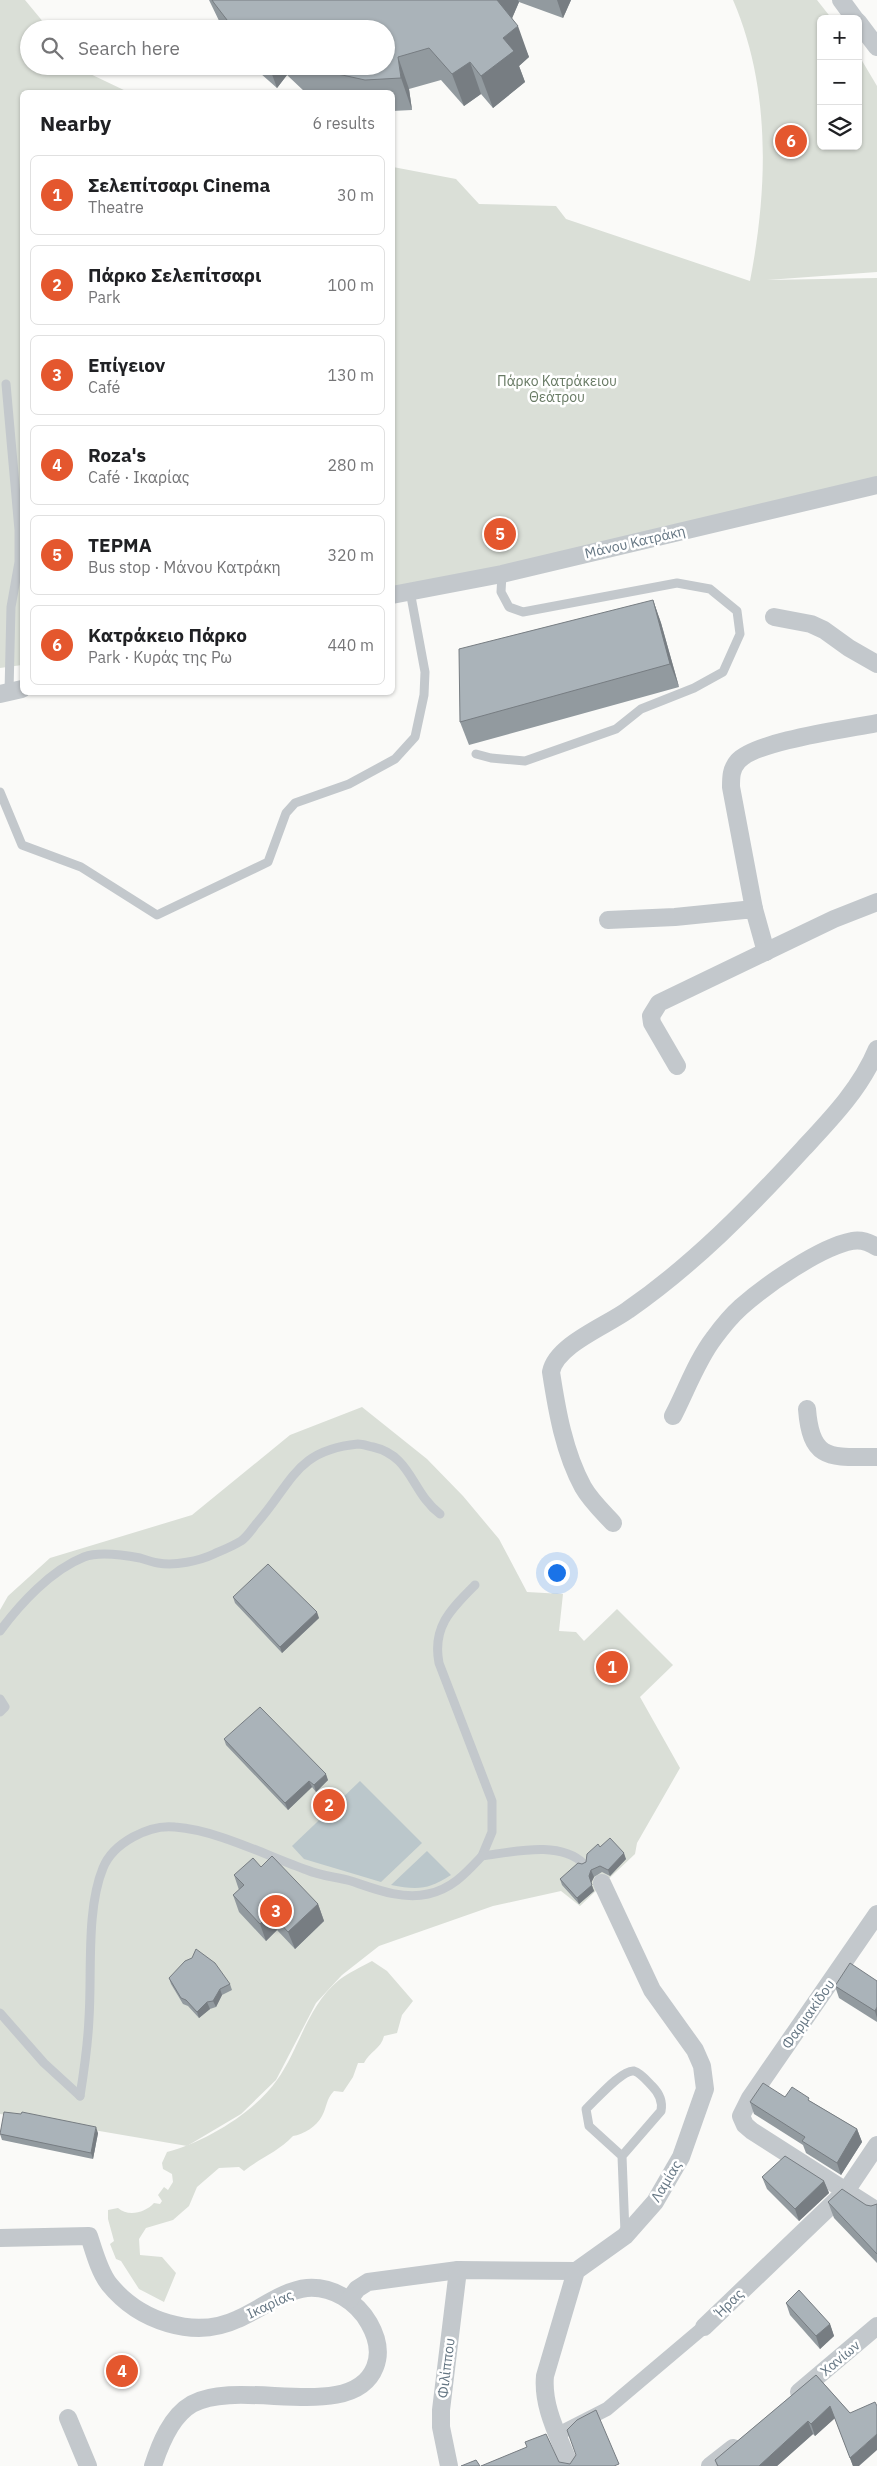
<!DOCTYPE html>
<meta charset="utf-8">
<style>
body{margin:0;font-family:"IBM Plex Sans",sans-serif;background:#f2f2f2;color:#202124}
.controls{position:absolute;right:15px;top:15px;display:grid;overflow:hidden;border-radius:8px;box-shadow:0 1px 4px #0004}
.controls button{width:45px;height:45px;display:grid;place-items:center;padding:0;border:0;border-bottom:1px solid #e0e0e0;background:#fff;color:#202124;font:25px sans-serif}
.you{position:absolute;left:556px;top:1572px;width:18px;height:18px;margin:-12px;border:4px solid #fff;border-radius:50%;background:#1a73e8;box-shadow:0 0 0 8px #1a73e833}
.badge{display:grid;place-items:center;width:32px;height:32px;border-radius:50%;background:#e4572e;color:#fff;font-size:16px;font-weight:700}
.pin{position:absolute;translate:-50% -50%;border:2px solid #fff;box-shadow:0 1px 5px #0006}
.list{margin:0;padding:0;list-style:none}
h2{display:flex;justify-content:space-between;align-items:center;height:65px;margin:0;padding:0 20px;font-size:21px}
h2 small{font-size:16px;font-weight:400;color:#757577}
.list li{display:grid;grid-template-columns:32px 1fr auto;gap:15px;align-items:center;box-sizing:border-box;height:80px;margin:0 10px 10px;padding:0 10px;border:1px solid #e0e0e0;border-radius:8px}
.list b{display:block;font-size:19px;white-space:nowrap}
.list p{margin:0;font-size:16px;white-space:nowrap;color:#757577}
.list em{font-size:16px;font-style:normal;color:#757577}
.icon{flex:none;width:28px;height:28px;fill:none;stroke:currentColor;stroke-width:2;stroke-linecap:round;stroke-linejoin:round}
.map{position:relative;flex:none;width:877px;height:2466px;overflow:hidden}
.search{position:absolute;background:#fff;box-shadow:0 1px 4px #0004;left:20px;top:20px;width:375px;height:55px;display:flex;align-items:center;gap:12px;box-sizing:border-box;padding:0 18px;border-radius:28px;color:#757577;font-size:19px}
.panel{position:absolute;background:#fff;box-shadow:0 1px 4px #0004;left:20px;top:90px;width:375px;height:605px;border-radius:8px}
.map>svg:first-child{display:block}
.green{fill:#dadfd7}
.water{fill:#bbc7cb}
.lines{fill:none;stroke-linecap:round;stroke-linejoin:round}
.service{stroke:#c3c8cc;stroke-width:9}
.pedestrian{stroke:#c3c8cc;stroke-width:14}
.minor{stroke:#c3c8cc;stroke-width:18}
.wall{fill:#929a9f}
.shaded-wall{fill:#777d82}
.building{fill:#aab3b9;stroke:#777d82}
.labels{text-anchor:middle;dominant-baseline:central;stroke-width:5;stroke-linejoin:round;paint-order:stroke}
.park-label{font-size:14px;fill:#687a64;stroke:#fff}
.street-label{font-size:14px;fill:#657683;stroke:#fff}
</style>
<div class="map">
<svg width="877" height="2466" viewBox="0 0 877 2466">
<rect width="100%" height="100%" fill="#fafaf8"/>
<g class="green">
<path d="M0,0H25L49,29H29V66H80L84,71L128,92H22V665L0,668Z"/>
<path d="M733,0H817L832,19H821V146H858V54L877,86V272L767,280L877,278V484L393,595V167L456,179L479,204L556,206L566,219L750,281C768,188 771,88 733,0Z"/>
<path d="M362,1407L427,1459L463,1496L499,1539L527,1592L563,1594L559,1631L576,1632L584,1641L617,1609L673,1665L640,1697L680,1768L637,1843L635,1854L580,1906L561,1891L493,1906L379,1946L342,1975L316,2003L276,2080L241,2114L187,2146L0,2114V1610L8,1596L50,1558L192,1515L290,1435Z"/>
<path d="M372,1961L387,1971L413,2001L402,2015L397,2033L384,2036C381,2049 369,2052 364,2063H358L353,2077L343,2092L334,2091C326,2099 327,2107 322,2116C317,2126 303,2135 293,2136C278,2152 260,2158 244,2171L239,2167L219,2168L197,2187L189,2206L173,2220L146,2228L139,2239L140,2255L162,2257L176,2273L164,2302L139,2289L121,2261L116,2259L110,2244L114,2241L108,2219V2210L118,2208C128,2217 145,2213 154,2203L160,2204L162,2201L158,2195L164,2187L168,2190L173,2182L172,2174L163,2169L162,2163L167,2152C205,2142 254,2113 277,2080C300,2048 307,2006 339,1980C348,1973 361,1967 372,1961Z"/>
</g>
<g class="water">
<path d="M360,1781L422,1843L381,1882L304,1859L292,1846Z"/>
<path d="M427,1851L451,1875C428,1890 417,1890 391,1885Z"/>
</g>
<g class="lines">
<g class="service">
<path d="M6,384L19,530V562L11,607L9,692"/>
<path d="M476,754L491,758L525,761L616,729L641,709L694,688L723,672L740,634L737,611L710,589L677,583L523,612L509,607L501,592L502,574"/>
<path d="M0,792L22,845L81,867L157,915L268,862L286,813L295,803L349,784L395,759L415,737L424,695L425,672L410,591"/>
<path d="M475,1585C451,1609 432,1627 439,1663L492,1801V1832L482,1856"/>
<path d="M0,1631C20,1604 51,1570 84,1557C100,1551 124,1555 140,1558C146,1560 152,1562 158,1563C175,1566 199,1561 214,1554C223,1550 233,1546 241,1541C247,1537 252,1529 256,1524C292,1484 295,1450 358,1444C363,1444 368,1446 373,1447C412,1456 411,1492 440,1514"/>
<path d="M0,1699L5,1707L0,1712"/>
<path d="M0,2013L44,2063L80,2096"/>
<path d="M80,2096C84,2071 88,2043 89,2018C92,1973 86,1909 103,1868C113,1843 149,1824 175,1827C217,1830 267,1856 307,1870C321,1876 337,1877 351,1881C375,1889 402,1900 428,1894C452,1889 466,1873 482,1856C513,1852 560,1840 584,1864"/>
<path d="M622,2156L589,2126L586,2109C595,2101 622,2069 634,2071C641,2073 647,2081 652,2086C659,2093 663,2101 661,2111L622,2156L625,2233"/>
</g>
<path class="pedestrian" d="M558,2434L607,2409L704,2327"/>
<g class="minor">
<path d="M841,0L855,19"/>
<path d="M858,22L877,47"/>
<path d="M392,595L502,574L877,485"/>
<path d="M774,617L811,624L824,630L849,648L877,664"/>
<path d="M0,694L22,689"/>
<path d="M754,909L731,787C731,777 731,769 738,761C756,741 847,729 877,723"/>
<path d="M608,920L675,917L754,909L766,952"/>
<path d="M677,1066L652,1023L651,1016L659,1003L834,919L877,902"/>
<path d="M807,1409C811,1462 831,1457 877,1457"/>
<path d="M673,1416C686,1391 697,1360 714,1338C722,1327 731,1316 741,1307C766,1285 820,1247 852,1241C861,1239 869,1242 877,1247"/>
<path d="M613,1523C603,1512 591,1501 583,1487C564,1452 557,1411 551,1372C556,1345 606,1326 628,1310C693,1265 750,1207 803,1149C831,1119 861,1088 877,1049"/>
<path d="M877,1914L750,2098L741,2116L745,2125L752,2131L877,2211"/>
<path d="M0,2238L89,2236C94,2251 99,2271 109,2284C139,2321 194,2340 238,2319C259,2310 284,2290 307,2288C333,2286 357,2302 369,2323C377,2337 381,2352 375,2367C353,2424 240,2377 192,2404C171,2416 160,2444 153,2466"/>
<path d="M349,2300L357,2289L368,2282L458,2270L576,2271"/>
<path d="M704,2327L846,2191L877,2145"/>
<path d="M799,2392L877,2326"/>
<path d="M68,2418L88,2466"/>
<path d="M449,2466L441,2427V2410L458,2270"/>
<path d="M570,2466C559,2437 542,2407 545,2376L576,2271L625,2236L655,2202L681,2157L705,2089L702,2066L695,2050L652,1990L602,1883"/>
<path d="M710,2466L733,2448"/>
</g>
</g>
<g class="wall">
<path d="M209,0H571L563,18L519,2L512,18L529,57L519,66L525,82L493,108L481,94L464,106L441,80L409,89L412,110L392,111V92H305L287,75L277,88L252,66H386V29H223Z"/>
<path d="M653,600L661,623L679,687L469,745L460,722Z"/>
<path d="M233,1597L319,1618L282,1653L235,1603Z"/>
<path d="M224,1739L328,1780L316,1792L312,1787L288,1810L226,1745Z"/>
<path d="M600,1847L626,1859L610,1876L602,1872L594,1877L591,1883L594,1891L579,1904L562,1885L560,1879L582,1864L586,1862Z"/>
<path d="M261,1867L318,1904L324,1921L295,1949L277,1930L266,1941L239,1912L233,1895L239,1890L234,1875Z"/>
<path d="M169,1978L230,1984L232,1990L222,1995L216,2007L210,2009L199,2018L188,2006L183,2004L171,1984Z"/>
<path d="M877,1981V2022L839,1998L835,1986Z"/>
<path d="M785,2097L810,2101L857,2129L862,2142L841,2175L806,2153L803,2145L754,2114L750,2102Z"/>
<path d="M98,2133L93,2159L2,2140L0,2134Z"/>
<path d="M762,2177L824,2181L829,2193L799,2221L767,2189Z"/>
<path d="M828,2202L866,2205L871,2206L877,2204V2263L834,2218Z"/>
<path d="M786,2303L830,2324L834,2336L820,2349L790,2315Z"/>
<path d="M816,2375L850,2413L859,2466H853L835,2418L815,2436L813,2434L777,2466H717L715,2460Z"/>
</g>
<g class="shaded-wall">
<path d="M496,0H518L519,2L507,30Z"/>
<path d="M557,0H571L563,18Z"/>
<path d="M518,26L529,57L519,66L525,82L493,108L481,76L503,38Z"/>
<path d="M398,57L409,89L412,110L401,78Z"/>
<path d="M470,62L481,94L464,106L452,74Z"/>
<path d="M269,66H284L287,75L277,88Z"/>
<path d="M653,600L661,623L679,687L670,664Z"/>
<path d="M317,1612L319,1618L282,1653L280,1647Z"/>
<path d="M326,1774L328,1780L316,1792L314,1785Z"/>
<path d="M309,1781L312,1787L288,1810L285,1803Z"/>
<path d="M624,1853L626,1859L610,1876L608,1870Z"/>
<path d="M591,1870L594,1877L591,1883L594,1891L579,1904L577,1898L589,1876Z"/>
<path d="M318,1904L324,1921L295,1949L288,1932Z"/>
<path d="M271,1913L277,1930L266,1941L260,1924Z"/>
<path d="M220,1989L222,1995L216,2007L213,2001Z"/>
<path d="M207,2002L210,2009L199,2018L197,2012Z"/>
<path d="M877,2007V2018L875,2011Z"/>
<path d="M96,2127L98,2133L93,2159L91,2153Z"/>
<path d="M857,2129L862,2142L841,2175L837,2163Z"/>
<path d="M824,2181L829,2193L799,2221L795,2209Z"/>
<path d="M830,2324L834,2336L820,2349L816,2336Z"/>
<path d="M830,2406L835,2418L815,2436L811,2424Z"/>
<path d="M808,2421L813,2434L777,2466H759Z"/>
<path d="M877,2434V2450L859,2466H853L850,2458Z"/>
</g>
<g class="building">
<path d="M212,0H497L518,26L503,38L514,51L481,76L470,62L452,74L429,48L398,57L401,78L365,80L324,71L310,66H386V29H234L214,3Z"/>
<path d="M653,600L670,664L460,722L459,649Z"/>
<path d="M268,1564L317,1612L280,1647L233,1597Z"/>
<path d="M260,1707L326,1774L314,1785L309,1781L285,1803L224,1739Z"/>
<path d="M610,1838L624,1853L608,1870L600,1866L591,1870L589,1876L592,1885L577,1898L560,1879L578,1863L582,1864L586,1862L587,1854L598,1844L600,1847Z"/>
<path d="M272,1856L318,1904L288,1932L271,1913L260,1924L233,1895L244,1885L234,1875L253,1858L261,1867Z"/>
<path d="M196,1949L215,1963L230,1984L220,1989L213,2001L207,2002L197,2012L186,2000L181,1998L169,1978L185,1961L192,1958Z"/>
<path d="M850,1963L877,1981V2007L875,2011L835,1986Z"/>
<path d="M763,2083L785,2097L792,2087L809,2098L808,2100L857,2129L837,2163L802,2141L805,2137L750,2102Z"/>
<path d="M4,2112L21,2114L22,2112L96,2127L91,2153L0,2134Z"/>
<path d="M785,2156L824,2181L795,2209L762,2177Z"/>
<path d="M842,2189L866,2205L871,2206L877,2204V2254L828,2202Z"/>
<path d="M799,2290L830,2324L816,2336L786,2303Z"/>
<path d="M816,2375L850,2413L875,2402L877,2406V2434L850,2458L830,2406L811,2424L808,2421L759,2466H718L715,2460Z"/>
<path d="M596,2410L619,2464L614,2466H481L527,2447L525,2442L546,2434L559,2462L570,2464L576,2455L567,2430L577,2420Z"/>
<path d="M476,2460L480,2466H461Z"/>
</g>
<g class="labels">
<g class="park-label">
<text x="557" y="381">Πάρκο Κατράκειου<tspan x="557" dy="16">Θεάτρου</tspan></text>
</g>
<g class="street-label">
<text transform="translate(635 542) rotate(-13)">Μάνου Κατράκη</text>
<text transform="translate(808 2014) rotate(-55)">Φαρμακίδου</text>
<text transform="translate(666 2181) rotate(-59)">Λαμίας</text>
<text transform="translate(729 2303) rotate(-44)">Ήρας</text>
<text transform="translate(270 2304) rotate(-25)">Ικαρίας</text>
<text transform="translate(840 2358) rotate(-40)">Χανίων</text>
<text transform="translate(446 2368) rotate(-83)">Φιλίππου</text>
</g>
</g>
</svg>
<div class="controls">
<button>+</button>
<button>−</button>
<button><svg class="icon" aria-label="layers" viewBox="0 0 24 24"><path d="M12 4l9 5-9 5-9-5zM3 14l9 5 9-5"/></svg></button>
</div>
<div class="you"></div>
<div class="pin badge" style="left:612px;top:1667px">1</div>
<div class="pin badge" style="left:329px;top:1805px">2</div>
<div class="pin badge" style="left:276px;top:1911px">3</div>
<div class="pin badge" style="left:122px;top:2371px">4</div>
<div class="pin badge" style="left:500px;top:534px">5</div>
<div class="pin badge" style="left:791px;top:141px">6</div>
<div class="search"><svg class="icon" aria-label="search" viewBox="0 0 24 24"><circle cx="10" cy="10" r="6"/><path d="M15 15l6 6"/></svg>Search here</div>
<section class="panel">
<h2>Nearby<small>6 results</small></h2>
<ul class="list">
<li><span class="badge">1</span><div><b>Σελεπίτσαρι Cinema</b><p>Theatre</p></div><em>30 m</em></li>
<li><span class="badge">2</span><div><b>Πάρκο Σελεπίτσαρι</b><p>Park</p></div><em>100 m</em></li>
<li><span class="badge">3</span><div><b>Επίγειον</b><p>Café</p></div><em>130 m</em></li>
<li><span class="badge">4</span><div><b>Roza's</b><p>Café · Ικαρίας</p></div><em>280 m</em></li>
<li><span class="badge">5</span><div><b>ΤΕΡΜΑ</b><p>Bus stop · Μάνου Κατράκη</p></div><em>320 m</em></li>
<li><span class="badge">6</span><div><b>Κατράκειο Πάρκο</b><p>Park · Κυράς της Ρω</p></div><em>440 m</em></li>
</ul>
</section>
</div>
